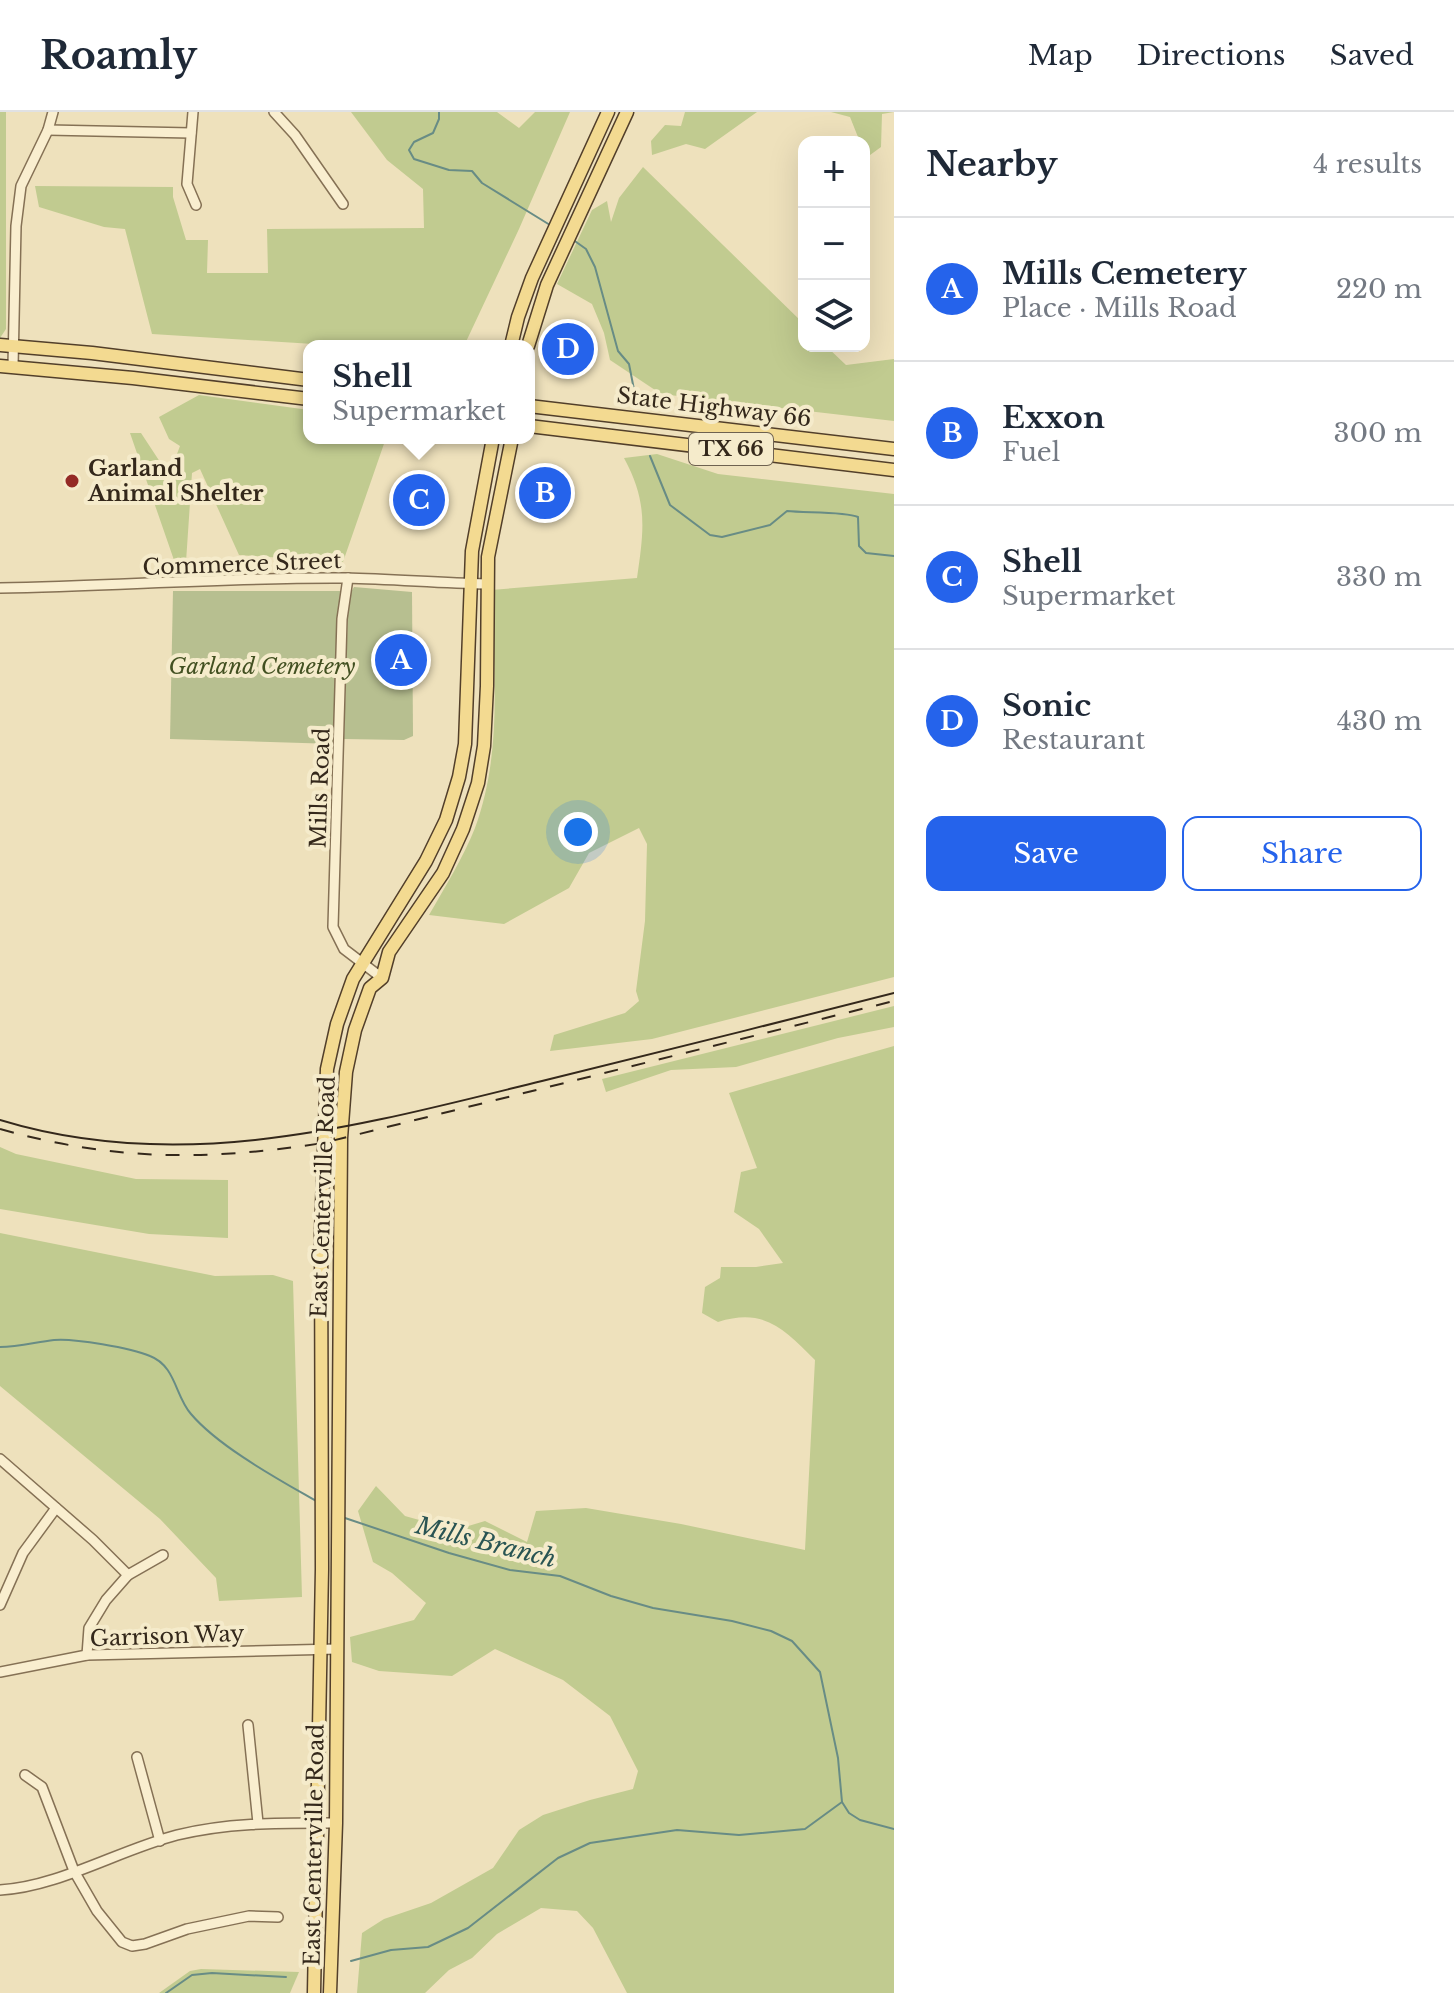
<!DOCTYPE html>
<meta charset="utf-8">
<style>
body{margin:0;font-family:"Libre Baskerville",serif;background:#f2f2f3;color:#1f2937}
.controls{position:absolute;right:24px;top:24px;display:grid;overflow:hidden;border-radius:16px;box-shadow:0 8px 32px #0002}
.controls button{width:72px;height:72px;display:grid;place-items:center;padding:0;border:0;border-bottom:2px solid #e0e1e3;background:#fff;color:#1f2937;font:40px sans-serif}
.you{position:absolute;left:578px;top:720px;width:28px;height:28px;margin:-20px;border:6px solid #fff;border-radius:50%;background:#1a73e8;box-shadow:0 0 0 12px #1a73e833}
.badge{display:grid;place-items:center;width:52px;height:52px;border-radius:50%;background:#2563eb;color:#fff;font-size:26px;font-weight:700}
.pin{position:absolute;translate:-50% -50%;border:4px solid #fff;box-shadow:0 2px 8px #0006}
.popup{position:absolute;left:303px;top:228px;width:232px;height:104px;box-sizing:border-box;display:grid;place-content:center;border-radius:16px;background:#fff;filter:drop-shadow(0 2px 6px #0005);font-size:26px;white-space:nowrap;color:#747a83}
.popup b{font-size:30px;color:#1f2937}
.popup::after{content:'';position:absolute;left:50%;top:100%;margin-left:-16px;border:16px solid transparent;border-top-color:#fff}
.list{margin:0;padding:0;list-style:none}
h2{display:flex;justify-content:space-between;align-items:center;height:104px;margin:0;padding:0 32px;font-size:34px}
h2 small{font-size:26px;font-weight:400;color:#747a83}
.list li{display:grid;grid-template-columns:52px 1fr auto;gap:24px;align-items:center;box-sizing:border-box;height:144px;padding:0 32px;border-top:2px solid #e0e1e3}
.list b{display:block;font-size:30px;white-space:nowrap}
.list p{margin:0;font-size:26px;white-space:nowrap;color:#747a83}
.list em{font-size:26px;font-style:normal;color:#747a83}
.actions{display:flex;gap:16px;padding:24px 32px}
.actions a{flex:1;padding:18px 0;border:2px solid #2563eb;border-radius:16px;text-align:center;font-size:28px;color:#2563eb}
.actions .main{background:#2563eb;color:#fff}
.icon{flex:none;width:44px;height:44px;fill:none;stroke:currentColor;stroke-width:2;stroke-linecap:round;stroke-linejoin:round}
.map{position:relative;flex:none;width:894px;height:1881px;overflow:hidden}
header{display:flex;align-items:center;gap:48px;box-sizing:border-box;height:112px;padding:0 40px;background:#fff;border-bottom:2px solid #e0e1e3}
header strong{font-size:38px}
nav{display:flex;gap:44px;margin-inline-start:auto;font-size:28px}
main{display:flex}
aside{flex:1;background:#fff}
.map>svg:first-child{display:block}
.green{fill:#c1cb90}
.cemetery{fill:#b7bf90}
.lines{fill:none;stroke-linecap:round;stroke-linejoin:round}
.stream{stroke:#688c85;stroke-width:2}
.minor-casing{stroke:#857155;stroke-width:12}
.major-casing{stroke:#523f2a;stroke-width:15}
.minor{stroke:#f9eecf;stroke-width:9}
.major{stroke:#f3da91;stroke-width:12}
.tram{stroke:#34281b;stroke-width:2}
.rail{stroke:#34281b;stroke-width:2;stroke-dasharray:14 14;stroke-linecap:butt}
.poi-dot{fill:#942a25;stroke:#f5ebcb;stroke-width:3}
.labels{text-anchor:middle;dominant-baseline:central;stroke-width:8;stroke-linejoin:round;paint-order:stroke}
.shield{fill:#f5ebcb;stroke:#6e6250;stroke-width:2}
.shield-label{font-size:20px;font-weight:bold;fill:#34281b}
.street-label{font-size:22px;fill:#34281b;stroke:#f5ebcb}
.poi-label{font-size:22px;font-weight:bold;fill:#34281b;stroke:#f5ebcb;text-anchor:start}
.park-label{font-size:22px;font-style:italic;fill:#425021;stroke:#f5ebcb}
.water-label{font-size:24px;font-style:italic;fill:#295453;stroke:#f5ebcb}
</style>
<header>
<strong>Roamly</strong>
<nav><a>Map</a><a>Directions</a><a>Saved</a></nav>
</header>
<main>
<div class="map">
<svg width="894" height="1881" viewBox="0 0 894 1881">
<rect width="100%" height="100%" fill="#eee1bc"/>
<g class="green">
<path d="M0,0H6V217L0,226Z"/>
<path d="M351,0H497L519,16L535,0H570L519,117L464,234H345L152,222L125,117L104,115L39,95L35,74L173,75V85L186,128H208L207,161H268L267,117L424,116L423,77L387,48Z"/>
<path d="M685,0H757L705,37L686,32L652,43L651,29L665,13L681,14Z"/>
<path d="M831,0H894L882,2L881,35L866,46L864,30H860L850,5Z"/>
<path d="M643,55L804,212V234H826L846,253L894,247V309L661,282L610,248L604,221L592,192L557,172L592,98L607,89L611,110L619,86Z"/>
<path d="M199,283L309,298V326H386L343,450L239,443L200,357L192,361L186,450L175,451L130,321H141L164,356L174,350L180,334L169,327L159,305Z"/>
<path d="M657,342L718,362L894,382V865L652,927L550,939L554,923L625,901L639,889L636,879L645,809L647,732L639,716L589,741L569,776L504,812L429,803C445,775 463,746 475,716C503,640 494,557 491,478L637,466C644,418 648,390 624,346Z"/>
<path d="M894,894V915L838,926L736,955L671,958L606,980L602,967Z"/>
<path d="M894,934V1881H627L593,1816L577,1799L541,1796L497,1822L472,1846L449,1858L425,1881H357L362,1821L384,1807L431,1791L493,1756L519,1718L543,1703L590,1688L633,1677L638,1659L610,1604L563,1568L495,1537L452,1564L379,1559L352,1550L350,1525L414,1508L426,1491L392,1461L373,1450L358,1399L376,1374L405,1404L455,1418L485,1409L527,1430L536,1399L586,1396L681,1412L805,1438L815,1248C785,1218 765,1195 718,1210L702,1201L705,1175L720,1166L721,1155H756L783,1151L759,1117L734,1100L741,1060L757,1056L729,981Z"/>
<path d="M0,1035L16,1042L136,1067L228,1068V1126L149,1122L0,1097Z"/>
<path d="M0,1121L215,1164L273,1163L293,1169L302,1485L219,1489L216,1466L160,1407L0,1274Z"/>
<path d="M201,1857L299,1860L290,1881H159L190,1859Z"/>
</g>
<g class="cemetery">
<path d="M354,475L412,480L413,624L404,628L344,627L348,497L350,482Z"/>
<path d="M173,479H340L335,632L170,627Z"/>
</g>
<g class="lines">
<g class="stream">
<path d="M439,0V7L433,21L414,30L409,38L414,47L449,58L472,59L482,71L550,113"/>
<path d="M572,127L586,137L595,155L618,239L629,252L636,288"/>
<path d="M650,344L670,393L710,423L722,425L770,413L787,399C805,401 845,399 858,405L859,434L866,441L894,444"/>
<path d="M0,1235C19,1235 36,1230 54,1228C74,1226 131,1236 150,1244C176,1254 175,1284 191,1302C219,1335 278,1367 316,1389"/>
<path d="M342,1405L449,1441L510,1458L560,1464L611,1484L653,1496L732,1509L771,1519L792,1529L820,1560L838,1646L842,1690L849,1701L860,1708L894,1717"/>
<path d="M351,1849L391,1838L428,1835L468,1816L558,1746L590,1731L677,1718L739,1723L805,1717L842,1690"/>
<path d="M166,1881L192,1863L212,1861L286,1865"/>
</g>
<defs>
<g id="minor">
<path d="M193,0L187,72L196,93"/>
<path d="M274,0L295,23L343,92"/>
<path d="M48,18L191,21"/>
<path d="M13,254L16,114L21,74L48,18L53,0"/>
<path d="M348,466L342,507L333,815L344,837L382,866"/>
<path d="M0,476C115,474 231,465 346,466C393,467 439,471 486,472"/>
<path d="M0,1347L93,1428L128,1463"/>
<path d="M0,1493L23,1441L56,1396"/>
<path d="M87,1543L89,1516L106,1488L128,1463L163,1443"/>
<path d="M0,1560L87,1543L337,1537"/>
<path d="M248,1613L258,1711"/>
<path d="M137,1645L160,1729"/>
<path d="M25,1663L42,1675L74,1759L97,1799L122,1830L132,1834L145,1832L187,1817L249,1804L278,1805"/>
<path d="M0,1778C58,1775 119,1738 177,1723C229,1710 283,1711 336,1711"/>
</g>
<g id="major">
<path d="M0,233L92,241L309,268"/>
<path d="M511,234L518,205L532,166L608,0"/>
<path d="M528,234L547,173L627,0"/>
<path d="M0,254L133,266L309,287"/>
<path d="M529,294L894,337"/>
<path d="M529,314L894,358"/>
<path d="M314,1881L322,1457L321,1121L327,957L337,912L353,867L426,749L446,708L459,665L465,632L472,439L493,326"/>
<path d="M330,1881L336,1711L341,1026L346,960L355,918L370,876L382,866L389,840L443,761L463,717L478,671L484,634L487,574L488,445L512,326"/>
</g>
</defs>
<use href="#minor" class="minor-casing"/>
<use href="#major" class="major-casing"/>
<use href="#minor" class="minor"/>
<use href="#major" class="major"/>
<path class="tram" d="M0,1008C183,1064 362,1013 542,969C659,940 777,911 894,881"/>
<path class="rail" d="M0,1017C114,1049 207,1049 323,1031L894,889"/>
</g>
<circle class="poi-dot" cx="72" cy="369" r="8"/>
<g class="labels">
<rect class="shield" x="689" y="321" width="84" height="32" rx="6"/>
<g class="shield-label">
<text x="731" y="337">TX 66</text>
</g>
<g class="street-label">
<text transform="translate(714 295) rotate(7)">State Highway 66</text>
<text transform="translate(242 452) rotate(-2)">Commerce Street</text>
<text transform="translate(320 676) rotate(-88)">Mills Road</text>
<text transform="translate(323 1085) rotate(-88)">East Centerville Road</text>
<text transform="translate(167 1524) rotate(-2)">Garrison Way</text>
<text transform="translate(314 1733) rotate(-89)">East Centerville Road</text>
</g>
<g class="poi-label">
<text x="88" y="356">Garland<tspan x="88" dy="25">Animal Shelter</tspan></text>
</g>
<g class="park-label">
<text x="262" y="554">Garland Cemetery</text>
</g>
<g class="water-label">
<text transform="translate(486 1430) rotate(14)">Mills Branch</text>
</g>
</g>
</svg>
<div class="controls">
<button>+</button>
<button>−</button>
<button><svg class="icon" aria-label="layers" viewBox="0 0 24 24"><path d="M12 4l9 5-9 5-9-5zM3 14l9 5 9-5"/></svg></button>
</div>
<div class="you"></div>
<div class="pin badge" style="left:401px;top:548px">A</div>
<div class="pin badge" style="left:545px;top:381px">B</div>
<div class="pin badge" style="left:419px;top:388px">C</div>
<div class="popup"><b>Shell</b>Supermarket</div>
<div class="pin badge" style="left:568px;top:237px">D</div>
</div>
<aside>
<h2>Nearby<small>4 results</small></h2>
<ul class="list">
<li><span class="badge">A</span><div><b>Mills Cemetery</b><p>Place · Mills Road</p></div><em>220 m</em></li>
<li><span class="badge">B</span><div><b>Exxon</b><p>Fuel</p></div><em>300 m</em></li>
<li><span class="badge">C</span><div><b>Shell</b><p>Supermarket</p></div><em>330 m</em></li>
<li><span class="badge">D</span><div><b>Sonic</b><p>Restaurant</p></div><em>430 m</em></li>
</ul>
<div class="actions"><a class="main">Save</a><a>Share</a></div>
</aside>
</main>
